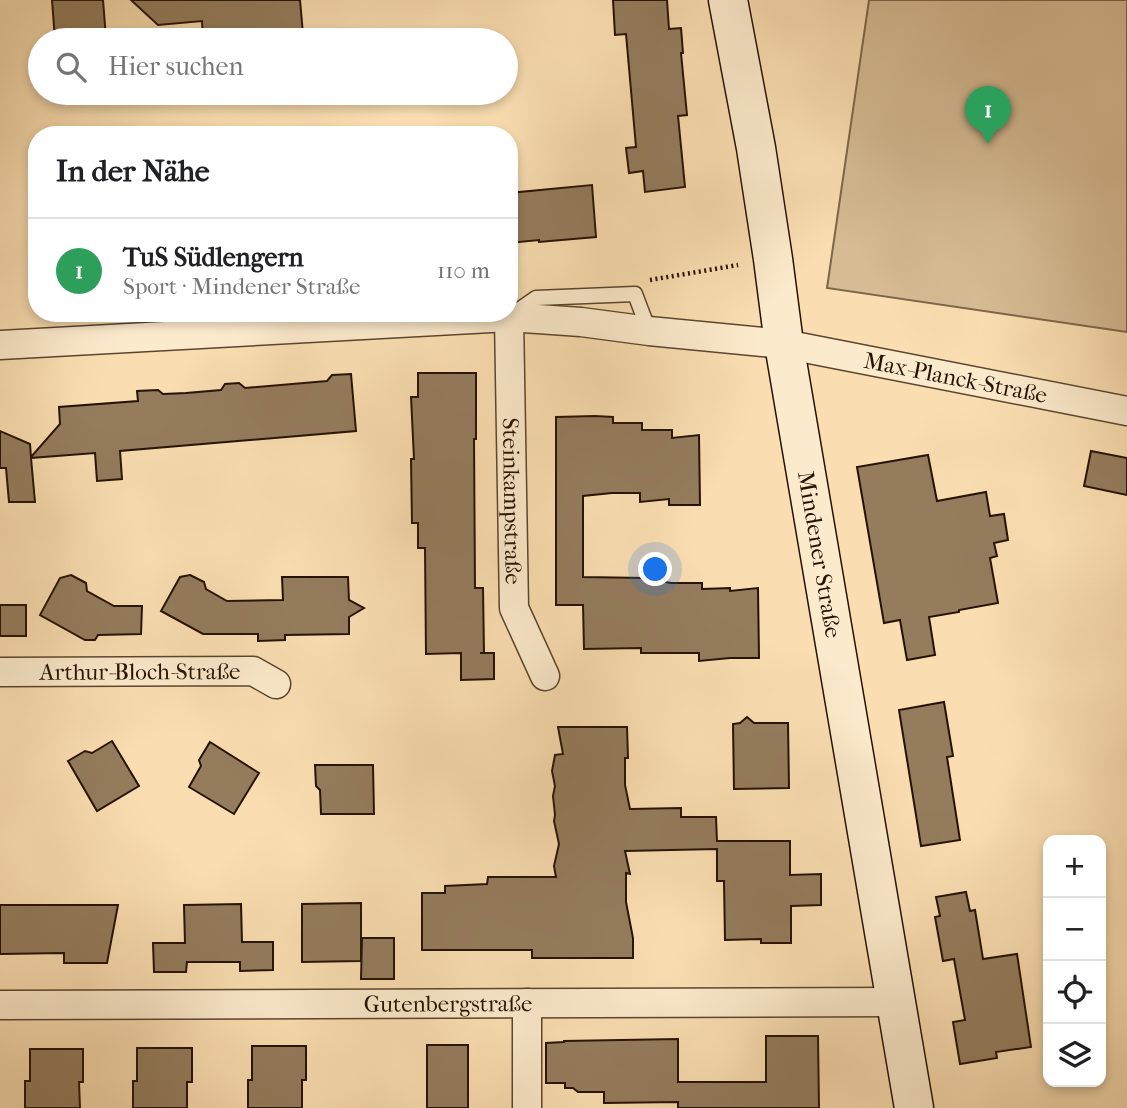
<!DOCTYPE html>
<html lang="de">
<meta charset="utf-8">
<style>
body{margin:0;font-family:"IM FELL French Canon",serif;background:#f2f2f2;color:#202124}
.controls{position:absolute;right:21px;bottom:21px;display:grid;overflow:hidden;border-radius:14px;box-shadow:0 4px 10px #0003}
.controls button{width:63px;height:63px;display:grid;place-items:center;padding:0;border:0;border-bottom:2px solid #e0e0e0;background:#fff;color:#202124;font:35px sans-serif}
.you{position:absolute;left:656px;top:570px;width:24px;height:24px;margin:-18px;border:5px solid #fff;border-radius:50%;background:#1a73e8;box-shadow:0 0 0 10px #1a73e833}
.badge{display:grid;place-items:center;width:46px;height:46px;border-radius:50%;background:#8f2418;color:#fff;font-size:23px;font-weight:700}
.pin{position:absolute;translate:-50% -58px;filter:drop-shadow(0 2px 4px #0008)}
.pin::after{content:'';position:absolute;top:37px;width:24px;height:21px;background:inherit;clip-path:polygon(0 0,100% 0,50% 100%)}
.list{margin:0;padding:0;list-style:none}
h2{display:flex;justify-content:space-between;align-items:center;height:91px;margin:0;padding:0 28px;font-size:30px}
h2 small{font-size:23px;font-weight:400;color:#757577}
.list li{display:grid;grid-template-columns:46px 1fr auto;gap:21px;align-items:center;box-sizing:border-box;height:105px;padding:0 28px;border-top:2px solid #e0e0e0}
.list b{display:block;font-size:26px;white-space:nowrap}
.list p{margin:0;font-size:23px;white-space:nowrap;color:#757577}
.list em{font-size:23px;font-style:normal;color:#757577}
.icon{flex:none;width:38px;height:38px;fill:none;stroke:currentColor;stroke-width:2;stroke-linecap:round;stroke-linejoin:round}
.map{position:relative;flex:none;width:1127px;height:1108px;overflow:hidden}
.search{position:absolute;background:#fff;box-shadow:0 4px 10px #0003;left:28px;top:28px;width:490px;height:77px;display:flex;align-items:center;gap:18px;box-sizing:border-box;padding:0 24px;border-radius:38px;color:#757577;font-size:26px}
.panel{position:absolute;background:#fff;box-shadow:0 4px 10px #0003;left:28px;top:126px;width:490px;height:196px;border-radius:28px}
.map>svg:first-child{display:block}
.green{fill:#d6bb93;stroke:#7e664b;stroke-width:2}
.building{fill:#947c5d;stroke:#261203;stroke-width:2}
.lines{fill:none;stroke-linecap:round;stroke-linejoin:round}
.service-casing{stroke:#5b452e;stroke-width:17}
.minor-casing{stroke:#5b452e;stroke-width:31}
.secondary-casing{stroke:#261203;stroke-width:41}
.path{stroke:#261203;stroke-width:4.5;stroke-dasharray:2 3.5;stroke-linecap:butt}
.service{stroke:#fceacc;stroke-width:14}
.minor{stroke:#fceacc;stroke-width:28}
.secondary{stroke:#fceacc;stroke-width:38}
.labels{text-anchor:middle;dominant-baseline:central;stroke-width:5;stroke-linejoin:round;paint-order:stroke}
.street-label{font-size:23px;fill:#261203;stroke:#fceacc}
</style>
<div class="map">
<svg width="1127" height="1108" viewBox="0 0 1127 1108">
<rect width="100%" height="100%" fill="#fadeb1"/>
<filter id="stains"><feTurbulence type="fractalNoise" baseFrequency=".00286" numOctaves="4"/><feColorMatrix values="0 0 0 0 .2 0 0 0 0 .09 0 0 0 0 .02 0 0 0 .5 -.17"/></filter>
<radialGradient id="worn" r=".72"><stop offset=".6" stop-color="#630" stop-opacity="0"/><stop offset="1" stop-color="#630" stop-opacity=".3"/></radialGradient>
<path class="green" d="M869,0H1127V332L827,288Z"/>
<g class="building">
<path d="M52,0H103L106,38L55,40Z"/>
<path d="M131,0H300L303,34L203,40L202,21L158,25Z"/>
<path d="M613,0H667L669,29L681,28L683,53H681L687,115L678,116L685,187L645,192L643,171L629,173L626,148L636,147L626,34L615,35Z"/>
<path d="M592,185L596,237L539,242V240L509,243V193Z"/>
<path d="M418,373H476V439H474L475,588H483L484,653H480H494V679L461,680V653L426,654L425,548H418V523H412L411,459H414L411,397H418Z"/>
<path d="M351,374L356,431L120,451L122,479L97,481L95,453L31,458L35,502H9L6,468H0V431L30,444L31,457L60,424L59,407L138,401L137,391L158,390L163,394L186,393L221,390L225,384L239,383L245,388L304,383L327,381L332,375Z"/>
<path d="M595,416L613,417V423H642V430H672V438L699,435L700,505H669V499L640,502V493H612L583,496V577L646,578L671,583H702V589L730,588V591L758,588L759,658H730L699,661V653H641V648L584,649L583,605H556V417Z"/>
<path d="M1091,451L1127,458V495L1084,486Z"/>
<path d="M928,455L937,501L986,492L990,516L1004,514L1008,540L994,543L997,556L990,558L998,603L959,610V612L929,617L935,655L907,660L900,620L884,623L857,467Z"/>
<path d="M71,575L86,583L87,591L114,606H142L141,634L98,635L95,640H85L40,615L60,578Z"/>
<path d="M190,575L204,582L206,589L227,601L283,600L282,577H348L349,600L364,608L349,617V634L285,635V640L258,641V634H203L161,611L180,577Z"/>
<rect x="0" y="605" width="26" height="31"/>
<path d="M944,702L953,756L947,757L960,840L921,846L899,710Z"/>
<path d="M747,717L754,723H788L789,788L734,789L733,724L740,723Z"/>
<path d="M558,727H627L628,758H625V785L630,809L681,808V817H716L717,841H790V875L821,874V905L791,906V943H761V939L725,940L724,881H717V849L625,851L630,874L626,873V902L633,938V958H532V950H422V893H445V886L487,884L488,877H556L554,866L559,844L554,821L555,815L553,796L555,786L552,771L555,755L563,754Z"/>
<path d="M112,741L139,786L97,811L68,761L85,751L92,753Z"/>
<path d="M210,742L259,773L234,814L189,787L201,766L199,760Z"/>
<path d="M315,765H373L374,814H321L320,790L316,786Z"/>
<path d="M966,892L970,911L975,910L983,959L1017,954L1031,1047L996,1052L997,1058L960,1064L953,1022L965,1020L954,959L943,961L935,917L940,916L936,897Z"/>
<path d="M361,903V961L302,962V904Z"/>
<path d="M241,904L242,942H273V970L240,971V962H187L186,972H154L153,943H185L184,905Z"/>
<path d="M0,905H118L107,963H64V953L0,954Z"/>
<path d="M362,938H394V979H361Z"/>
<path d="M766,1036H818L819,1108H678V1102L604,1103V1092H578L573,1088H565V1083H546V1043L564,1042V1041L678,1039V1082H766Z"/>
<rect x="427" y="1045" width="41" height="63"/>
<path d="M252,1046H306V1080H302V1108H248V1080H252Z"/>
<path d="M137,1048H192V1082H187V1108H133V1081H137Z"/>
<path d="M30,1049H83V1082H79L80,1108H25V1081H30Z"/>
</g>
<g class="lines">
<defs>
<path id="service" d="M513,314L536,298L635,294L649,331"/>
<g id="minor">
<path id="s1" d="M509,317L514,608L545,676"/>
<path id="s2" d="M0,345L509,317L581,322L649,331L784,344L1127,411"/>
<path id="s3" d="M0,672L253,671L276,684"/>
<path id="s4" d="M0,1005L894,1002"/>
<path d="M527,1108V1003"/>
</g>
<g id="secondary">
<path id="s5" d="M728,0L756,148L773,259L784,344L914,1108"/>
</g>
</defs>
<use href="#service" class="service-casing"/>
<use href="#minor" class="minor-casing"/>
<use href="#secondary" class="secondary-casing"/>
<path class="path" d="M650,280L738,265"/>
<use href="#service" class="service"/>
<use href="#minor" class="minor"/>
<use href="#secondary" class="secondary"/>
</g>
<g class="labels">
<g class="street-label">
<text stroke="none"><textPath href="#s2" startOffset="961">Max-Planck-Straße</textPath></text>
<text stroke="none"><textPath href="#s1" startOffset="184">Steinkampstraße</textPath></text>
<text stroke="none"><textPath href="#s5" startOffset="562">Mindener Straße</textPath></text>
<text stroke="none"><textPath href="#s3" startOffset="140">Arthur-Bloch-Straße</textPath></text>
<text stroke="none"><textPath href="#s4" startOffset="448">Gutenbergstraße</textPath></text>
</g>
</g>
<rect width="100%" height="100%" filter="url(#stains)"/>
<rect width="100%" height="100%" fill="url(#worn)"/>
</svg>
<div class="controls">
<button>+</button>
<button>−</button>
<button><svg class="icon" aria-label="locate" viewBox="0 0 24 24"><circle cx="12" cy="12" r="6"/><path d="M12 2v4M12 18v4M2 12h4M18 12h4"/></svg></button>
<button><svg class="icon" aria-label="layers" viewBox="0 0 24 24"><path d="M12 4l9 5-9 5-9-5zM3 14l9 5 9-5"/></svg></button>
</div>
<div class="you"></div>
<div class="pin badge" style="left:988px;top:144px;background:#2e9e5b">1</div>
<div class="search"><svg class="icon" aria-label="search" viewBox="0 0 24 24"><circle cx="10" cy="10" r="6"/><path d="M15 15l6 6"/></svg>Hier suchen</div>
<section class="panel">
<h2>In der Nähe<small></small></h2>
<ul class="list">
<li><span class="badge" style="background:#2e9e5b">1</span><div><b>TuS Südlengern</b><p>Sport · Mindener Straße</p></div><em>110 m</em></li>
</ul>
</section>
</div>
